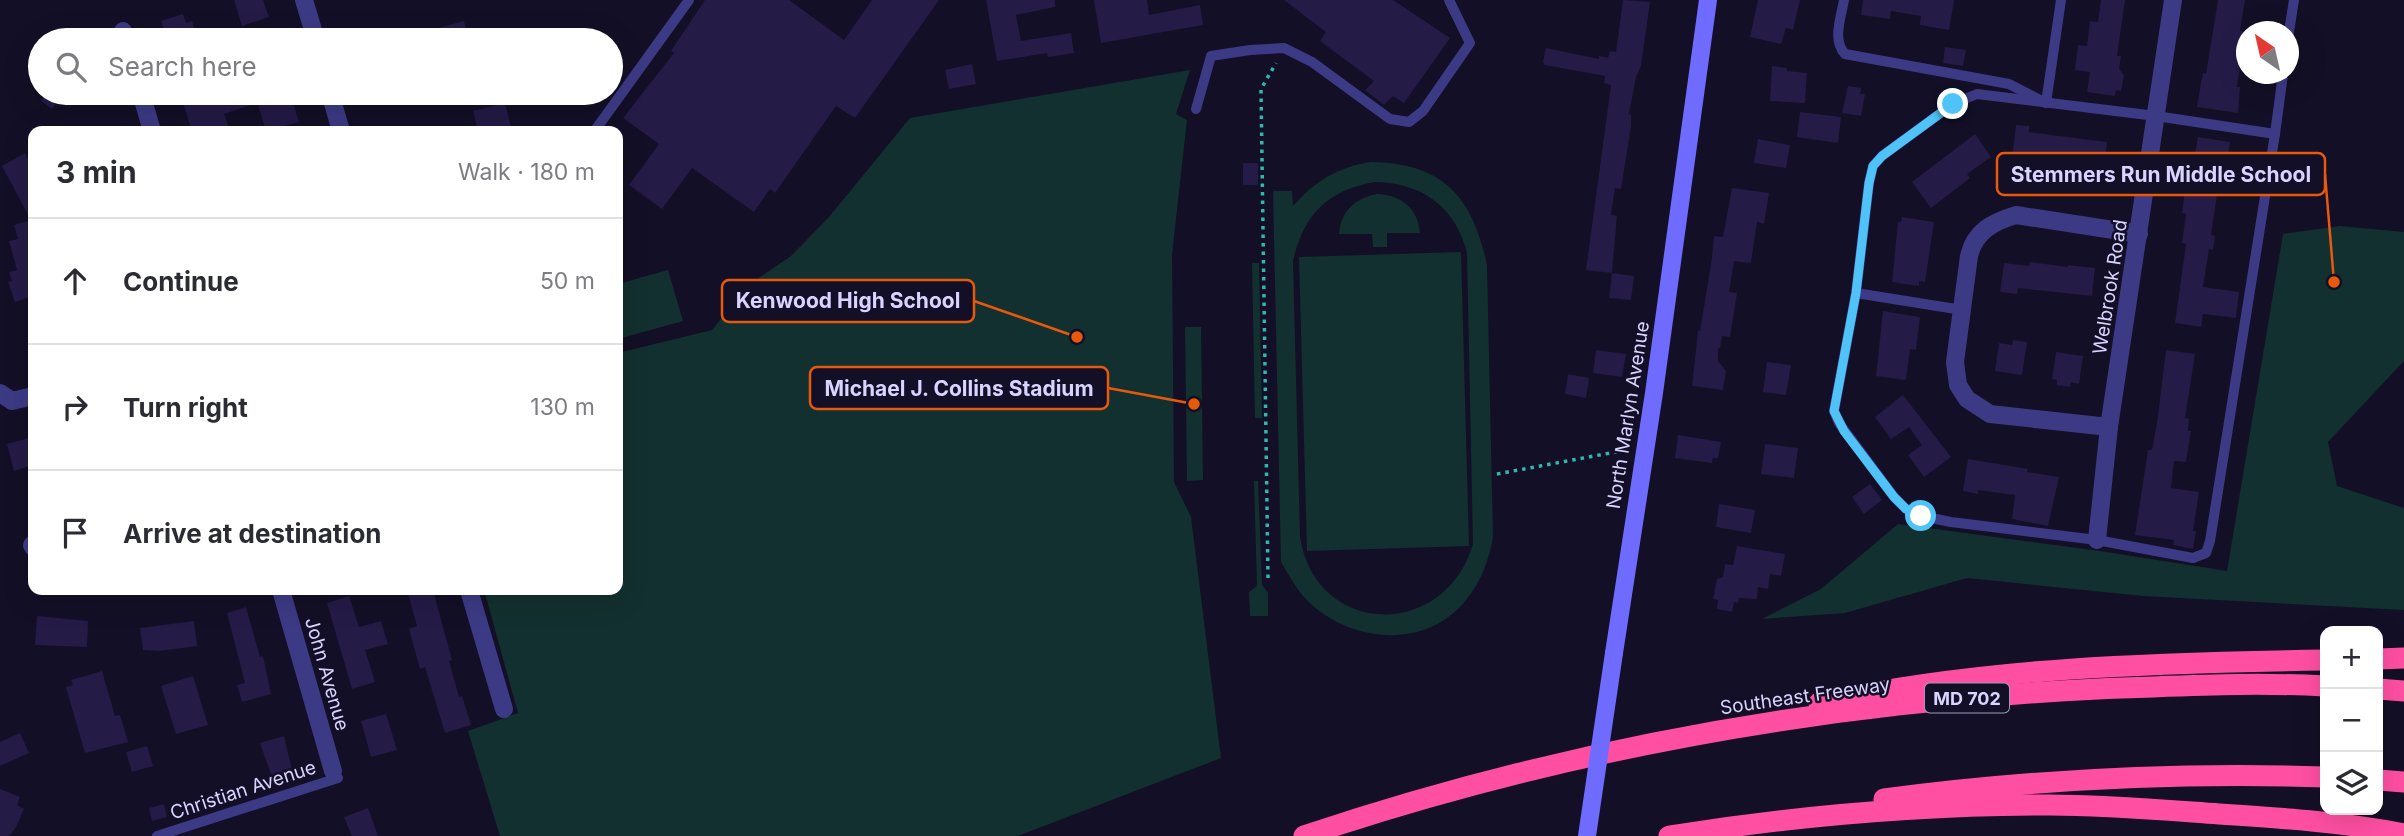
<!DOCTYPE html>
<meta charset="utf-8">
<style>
body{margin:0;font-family:Inter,sans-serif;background:#f2f2f3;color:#2b2b33}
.controls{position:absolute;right:21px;bottom:21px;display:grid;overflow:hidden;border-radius:14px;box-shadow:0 7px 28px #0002}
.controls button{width:63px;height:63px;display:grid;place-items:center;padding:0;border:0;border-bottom:2px solid #e1e1e2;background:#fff;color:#2b2b33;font:35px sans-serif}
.compass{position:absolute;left:2236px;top:21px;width:63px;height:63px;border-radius:50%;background:#fff;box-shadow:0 7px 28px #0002;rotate:326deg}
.stop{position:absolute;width:21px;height:21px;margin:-16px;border:5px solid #4fc3f7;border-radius:50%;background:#fff}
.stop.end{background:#4fc3f7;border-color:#fff;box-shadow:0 2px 7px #0008}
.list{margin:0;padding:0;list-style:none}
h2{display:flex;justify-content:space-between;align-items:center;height:91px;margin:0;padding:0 28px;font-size:30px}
h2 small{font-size:23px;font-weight:400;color:#7c7c81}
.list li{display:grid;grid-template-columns:46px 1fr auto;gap:21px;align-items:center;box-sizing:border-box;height:126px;padding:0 28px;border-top:2px solid #e1e1e2}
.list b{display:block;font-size:26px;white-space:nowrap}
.list em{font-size:23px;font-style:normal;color:#7c7c81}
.icon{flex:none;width:38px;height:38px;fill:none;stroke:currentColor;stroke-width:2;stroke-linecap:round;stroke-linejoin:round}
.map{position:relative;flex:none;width:2404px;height:836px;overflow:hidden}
.search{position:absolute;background:#fff;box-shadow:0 7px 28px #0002;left:28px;top:28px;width:595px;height:77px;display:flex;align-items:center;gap:18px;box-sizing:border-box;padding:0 24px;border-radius:38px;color:#7c7c81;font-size:26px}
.panel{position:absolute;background:#fff;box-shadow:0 7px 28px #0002;left:28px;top:126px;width:595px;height:469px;border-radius:14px}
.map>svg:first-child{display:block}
.green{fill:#12302f;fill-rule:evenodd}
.building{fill:#241b47}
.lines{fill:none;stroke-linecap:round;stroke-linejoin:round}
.path{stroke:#2fb8b0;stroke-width:3.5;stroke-dasharray:3.5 5;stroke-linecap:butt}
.lane{stroke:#3d3a85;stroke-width:10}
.street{stroke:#3d3a85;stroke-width:18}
.secondary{stroke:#6f6bff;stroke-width:18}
.highway{stroke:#ff4fa3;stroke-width:21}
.secondary-bridge{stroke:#6f6bff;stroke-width:18}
.route{stroke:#4fc3f7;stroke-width:9}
.labels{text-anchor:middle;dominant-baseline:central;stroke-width:5;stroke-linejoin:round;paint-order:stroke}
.shield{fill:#130f26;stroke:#9e99be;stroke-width:2}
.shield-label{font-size:18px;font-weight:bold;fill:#d9d4ff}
.street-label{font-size:19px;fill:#d9d4ff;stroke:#130f26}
.leader{fill:none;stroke:#e8590c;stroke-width:2.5}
.callout-dot{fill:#e8590c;stroke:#130f26;stroke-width:2.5}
.callout{fill:#130f26;stroke:#e8590c;stroke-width:2.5}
.callout-label{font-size:21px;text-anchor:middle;font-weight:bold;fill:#d9d4ff}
</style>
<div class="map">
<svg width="2404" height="836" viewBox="0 0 2404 836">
<rect width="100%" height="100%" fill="#130f26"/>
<g class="green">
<path d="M1190,70L1176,114L1187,120L1172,255L1174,482L1191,517L1221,758L1018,836H500L468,731L518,713L484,590H618V353L712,330L731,306L760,277L791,256L829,217L910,118Z"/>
<path d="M1371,162C1443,163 1473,197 1487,265L1493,537C1489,560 1481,582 1466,600C1427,649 1355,643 1312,605C1299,594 1290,577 1281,562L1273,191H1292L1293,206C1315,181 1338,167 1371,162ZM1374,182C1421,182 1456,207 1467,253L1473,544C1445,640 1316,638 1300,537L1293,261C1304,214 1327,191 1374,182Z"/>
<path d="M1377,194C1401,195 1418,208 1420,233H1387V247H1373L1372,234H1339C1341,211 1355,198 1377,194Z"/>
<path d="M2340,226L2404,232V361L2328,442L2337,486L2404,508V610L2143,596L1967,578L1845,613L1762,619L1821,589L1898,524L2100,551L2227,571L2283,234Z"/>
<path d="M1461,252L1469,546L1307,551L1299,257Z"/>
<path d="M1252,263H1259L1262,418H1255Z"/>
<path d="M668,270L683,321L618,339V284Z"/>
<path d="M1185,327H1201L1203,480L1187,481Z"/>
<path d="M1254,481H1258L1262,585L1268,593V616H1250L1249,592L1257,586Z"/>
</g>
<g class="building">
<path d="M234,0H263L269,17L242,26Z"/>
<path d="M705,0H789L844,40L872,0H939L855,118L836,106L775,193L770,189L754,212L692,168L662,209L629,185L659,144L623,118L674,53L671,51Z"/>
<path d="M986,0H1055V7L1016,15L1021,41L1071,33L1074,53L1048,57L1047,53L997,61Z"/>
<path d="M1094,0H1147L1149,15L1200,5L1203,25L1101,43Z"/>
<path d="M1284,0H1393L1450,38L1404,103L1393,96L1384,105L1365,90L1374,81L1320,41L1326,32Z"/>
<path d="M1623,0L1650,2L1641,66L1636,77L1629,114L1631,115V126L1621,189L1615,188L1611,215L1617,216L1612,273L1586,270L1611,85L1604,83L1605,76L1545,65L1543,62L1546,48L1599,59V56L1608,58L1610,51L1616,52Z"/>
<path d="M1758,0H1800L1793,30L1786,28L1781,44L1750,37Z"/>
<path d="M1863,0H1954L1949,30L1920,25L1921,16L1891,11L1890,19L1861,15Z"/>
<path d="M2101,0H2125L2117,56H2121L2119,69L2124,75L2121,91L2116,90L2115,96L2087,92L2090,72L2075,70L2078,45L2087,46L2090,21L2098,22Z"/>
<path d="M2218,0H2245L2240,31L2245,32L2243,44L2246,45V58H2241L2237,87H2240L2238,113L2197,107L2201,82L2203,73L2206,74Z"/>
<path d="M183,14L186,23L192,21L198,40H167L161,21Z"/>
<path d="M464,21L469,40H437L434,29Z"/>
<path d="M1945,47L1966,50L1963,66L1943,63Z"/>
<path d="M972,64L976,84L949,89L945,70Z"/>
<path d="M1772,66L1787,68V71L1807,73L1805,103L1770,101Z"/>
<path d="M1848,86L1861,88L1860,94H1865L1861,116L1842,113Z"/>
<path d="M47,93H64L52,109L41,101Z"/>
<path d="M180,93H204L205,97L215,95L217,102L250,93L254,104L224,114L229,128L217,131H192Z"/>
<path d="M284,93H290L299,122L266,131L257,101Z"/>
<path d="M505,103L511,127L494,131H478L473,111Z"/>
<path d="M1800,112L1841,117L1838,143L1797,137Z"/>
<path d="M2016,125L2029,126V132L2107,142L2103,174L2098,173L2097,177L2011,166Z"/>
<path d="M1975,134L1991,157L1967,174L1970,178L1931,208L1912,182Z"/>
<path d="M2198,137L2230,142L2223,194H2217L2211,235L2215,236L2213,250L2209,249L2203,287L2239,292L2236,318L2203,314L2201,327L2175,323L2186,244L2182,243L2186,214L2182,213L2187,175L2191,176Z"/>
<path d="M1758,139L1790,145L1786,168L1754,163Z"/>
<path d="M25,153L30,163H33V296L15,302L8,282L12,281L9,272L17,270L9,241L18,239L14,225L31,220L2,166Z"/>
<rect x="1243" y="163" width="15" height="22"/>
<path d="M1732,188L1769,193L1764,224L1757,222L1751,263L1734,261L1729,292L1737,293L1730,337L1722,336L1720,348H1718V361L1726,371L1723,390L1692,386L1698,331H1700L1712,258L1714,236L1723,237Z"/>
<path d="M1902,217L1934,222L1925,282L1919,281V286L1892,282L1898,222H1901Z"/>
<path d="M2030,262L2068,267V265L2095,268L2092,296L2018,288L2017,294L2000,292L2004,263L2029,266Z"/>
<path d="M1612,273L1634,276L1631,300L1609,298Z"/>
<path d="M1883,311L1920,317L1916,350L1910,349L1906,380L1876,376Z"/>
<path d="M2013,340L2027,342L2022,375L1995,371L1999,343L2012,345Z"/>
<path d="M1596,350L1626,354L1622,377L1593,373Z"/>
<path d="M2166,350L2195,354L2185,418L2189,419L2188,431H2191L2186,462L2174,461L2171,488L2199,492L2193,531H2196L2193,549L2173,545L2174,540L2135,535L2148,450H2152L2157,423Z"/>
<path d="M2056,352L2083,356L2079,384L2071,382L2070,387L2057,385V380L2052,379Z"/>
<path d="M1767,362L1791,365L1786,395L1763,392Z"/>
<path d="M1568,374L1589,378L1586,398L1565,394Z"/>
<path d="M1903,395L1951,457L1924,477L1908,455L1922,445L1909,427L1891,439L1875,417Z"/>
<path d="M1678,435L1721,442L1718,458H1713L1712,463L1675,458Z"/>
<path d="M33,437V465L14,471L7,444Z"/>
<path d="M1765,444L1798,448L1794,478L1761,474Z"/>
<path d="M1968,459L2028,469L2027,472L2059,477L2048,526L2012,519L2015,495L1978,490V494L1963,491Z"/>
<path d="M1870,484L1882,500L1864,514L1852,497Z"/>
<path d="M1719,504L1755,510L1751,533L1716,527Z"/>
<path d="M1737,546L1785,554L1781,576L1770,574L1768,589L1758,587L1757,599L1739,598L1738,603L1734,602L1732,612L1717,609L1718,600L1713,599L1717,579L1723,577L1725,564L1733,565Z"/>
<path d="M407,590H433L452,660L449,661L459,697L462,696L471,725L445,733L425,667L420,669L409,629L417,626Z"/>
<path d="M349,596L359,627L381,621L388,644L365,650L375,682L352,689L327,603Z"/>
<path d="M246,607L260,657L263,656L271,694L242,702L237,685L245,683L227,613Z"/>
<path d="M37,616L88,621L87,647L35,645Z"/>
<path d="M194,621L197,646L159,651L143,650L140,628Z"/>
<path d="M102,671L115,716L120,715L128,742L85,753L66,687L73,685L71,680Z"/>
<path d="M193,676L208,725L176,734L161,686Z"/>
<path d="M386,714L397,750L371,757L361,721Z"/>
<path d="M20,733L29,753L0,766V742Z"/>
<path d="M284,736L293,774L273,780L260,743Z"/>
<path d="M147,746L153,766L132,772L126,752Z"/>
<path d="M0,789L20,797L17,805L24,809L16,827L9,836H0Z"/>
<path d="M164,804L167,817L152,821L149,808Z"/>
<path d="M368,808L378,836H352L344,817Z"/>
</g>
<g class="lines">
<g class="path">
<path d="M1497,474L1621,451"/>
<path d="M1268,578L1261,89L1276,63"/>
</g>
<g class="lane">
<path d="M1844,0C1841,18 1832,40 1845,54L2009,84L2046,103L2061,0"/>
<path d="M2288,38L2294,0"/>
<path d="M1977,94L2156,116L2275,134L2210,541L2206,553L2193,558L2097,540L1951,522L1921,516L1906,509L1894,497L1839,423L1834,411L1856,293L1869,183L1873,166L1882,156L1953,104Z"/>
<path d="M1196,109L1211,56L1250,50L1284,48L1312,62L1390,119L1409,122L1423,111L1470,43L1449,0"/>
<path d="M596,129L689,0"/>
<path d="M2275,134L2283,74"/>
<path d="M1856,293L1962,310"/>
<path d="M157,836L338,778"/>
</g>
<g class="street">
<path d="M304,0L316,40"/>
<path d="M123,31L126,40"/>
<path d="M141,93L152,131"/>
<path d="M330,93L341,131"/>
<path d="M0,393L12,401L33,396"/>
<path d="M2109,427L1990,414L1967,399L1958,385L1955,362L1969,256C1975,231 1993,222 2016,215L2139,234"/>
<path d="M2097,540L2109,427L2173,0"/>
<path d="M32,545L33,547"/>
<path d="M281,590L333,771"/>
<path d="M469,590L504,709"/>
</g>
<path class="secondary" d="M1614,653L1654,393L1708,0"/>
<g class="highway">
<path d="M2378,659L2404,658"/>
<path d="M2378,689L2404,691"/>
<path d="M1819,703C1986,667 2155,663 2325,660"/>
<path d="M2378,780L2404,782"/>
<path d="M1884,799C2029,780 2178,772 2325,777"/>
<path d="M1304,836C1560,750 1828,702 2098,689C2173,686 2250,682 2325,686"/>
<path d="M1669,836C1795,816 1922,805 2050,805C2106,805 2163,810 2219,814C2281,818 2343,822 2404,834"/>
</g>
<path class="secondary-bridge" d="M1587,836L1614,653"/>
</g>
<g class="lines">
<path class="route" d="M1921,516L1906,509L1894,497L1844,431L1834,411L1856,293L1869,183L1873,166L1882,156L1953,104"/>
</g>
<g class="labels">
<rect class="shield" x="1925" y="683.5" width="84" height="29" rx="5"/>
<g class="shield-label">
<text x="1967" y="698">MD 702</text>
</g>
<g class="street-label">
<text transform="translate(2110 287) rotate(-81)">Welbrook Road</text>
<text transform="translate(1628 415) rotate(-81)">North Marlyn Avenue</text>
<text transform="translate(327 674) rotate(74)">John Avenue</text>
<text transform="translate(1805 696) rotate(-8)">Southeast Freeway</text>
<text transform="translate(243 790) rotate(-18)">Christian Avenue</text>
</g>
</g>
<path class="leader" d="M2334 282L2325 174M1077 337L974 301M1194 404L1108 388"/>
<g class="callout-dot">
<circle cx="2334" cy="282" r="7"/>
<circle cx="1077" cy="337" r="7"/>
<circle cx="1194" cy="404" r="7"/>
</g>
<g class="callout">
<rect x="1997" y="153" width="328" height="42" rx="7"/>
<rect x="722" y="280" width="252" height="42" rx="7"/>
<rect x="810" y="367" width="298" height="42" rx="7"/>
</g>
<g class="callout-label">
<text x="2161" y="182">Stemmers Run Middle School</text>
<text x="848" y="308">Kenwood High School</text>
<text x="959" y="396">Michael J. Collins Stadium</text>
</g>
</svg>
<div class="controls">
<button>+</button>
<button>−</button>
<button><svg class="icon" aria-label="layers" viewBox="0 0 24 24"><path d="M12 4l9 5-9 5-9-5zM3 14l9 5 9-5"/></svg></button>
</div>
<svg class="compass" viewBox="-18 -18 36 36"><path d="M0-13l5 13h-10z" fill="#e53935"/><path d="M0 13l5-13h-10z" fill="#7c7c81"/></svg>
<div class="stop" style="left:1921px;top:516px"></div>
<div class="stop end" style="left:1953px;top:104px"></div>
<div class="search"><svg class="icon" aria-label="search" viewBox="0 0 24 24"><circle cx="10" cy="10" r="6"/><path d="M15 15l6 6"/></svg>Search here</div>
<section class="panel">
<h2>3 min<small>Walk · 180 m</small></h2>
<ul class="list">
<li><svg class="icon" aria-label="ahead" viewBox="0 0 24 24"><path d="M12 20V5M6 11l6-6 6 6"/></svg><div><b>Continue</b></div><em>50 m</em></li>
<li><svg class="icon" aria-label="right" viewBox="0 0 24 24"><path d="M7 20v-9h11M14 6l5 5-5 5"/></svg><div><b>Turn right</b></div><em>130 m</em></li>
<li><svg class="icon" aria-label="arrive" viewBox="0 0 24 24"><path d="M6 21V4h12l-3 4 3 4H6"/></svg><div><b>Arrive at destination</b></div></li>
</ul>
</section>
</div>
